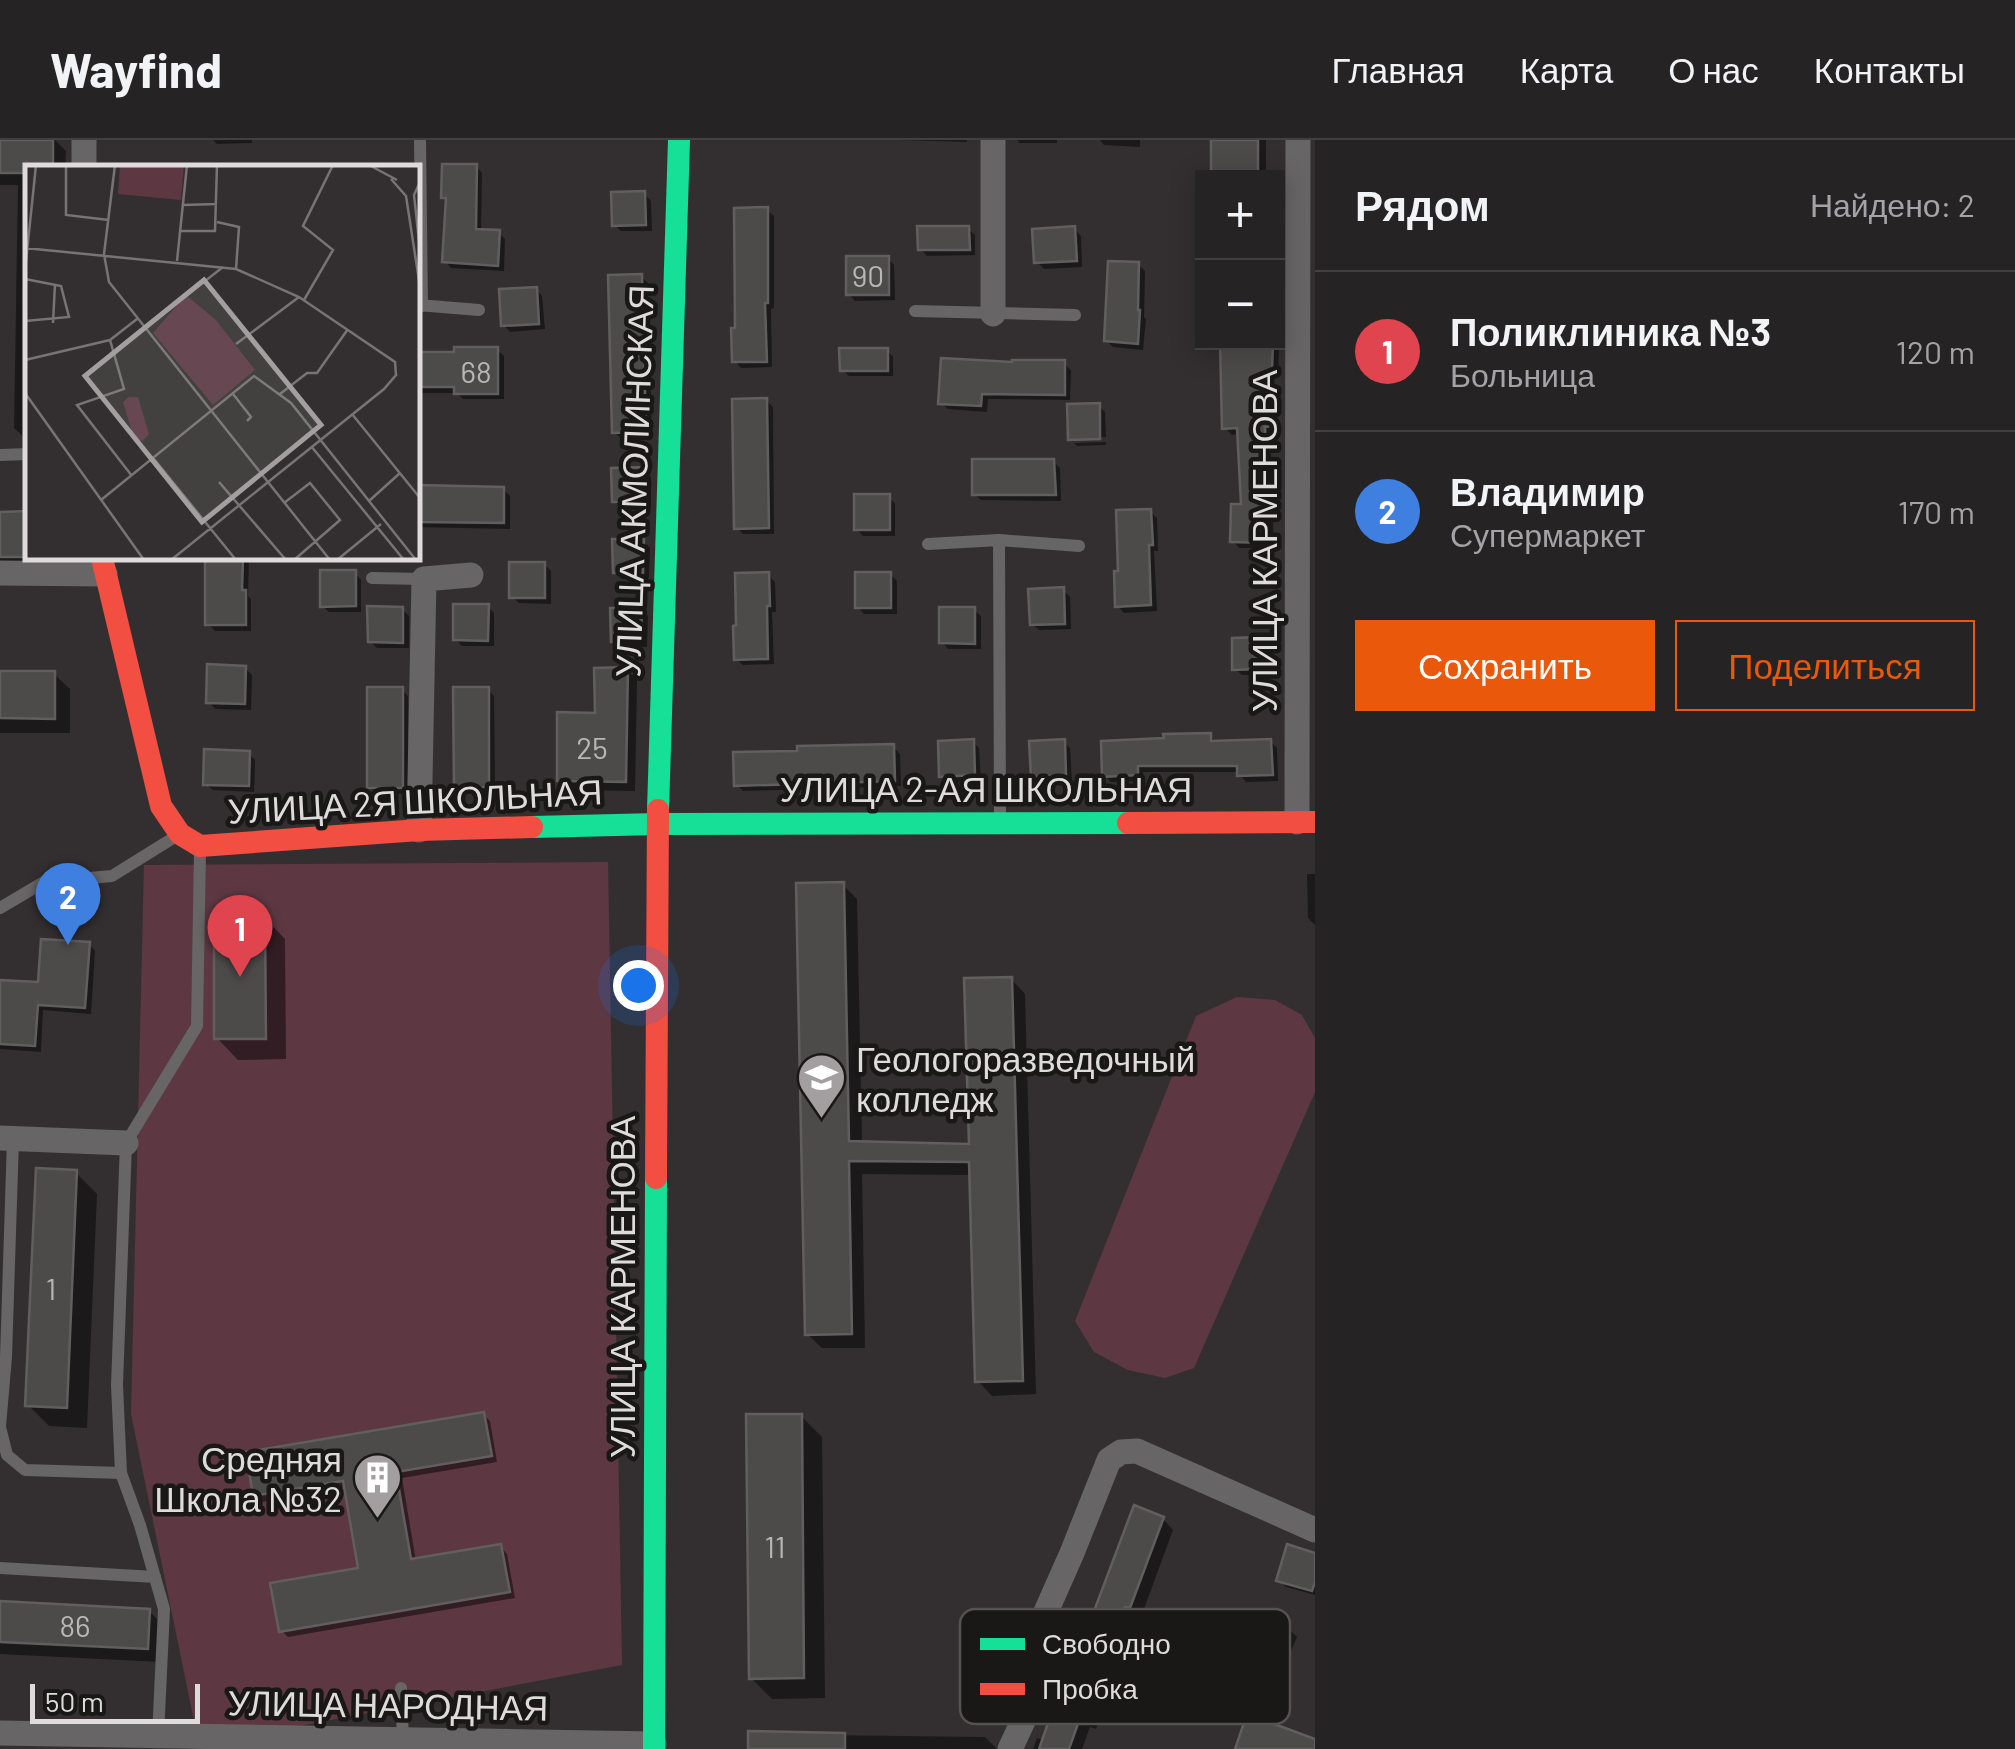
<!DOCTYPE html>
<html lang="ru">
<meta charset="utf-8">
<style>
body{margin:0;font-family:Barlow,sans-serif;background:#2e2b2c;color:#f1f3f6}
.controls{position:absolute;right:30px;top:30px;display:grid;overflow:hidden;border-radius:0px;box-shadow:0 5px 25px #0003}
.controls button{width:90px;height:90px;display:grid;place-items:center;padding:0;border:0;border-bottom:2px solid #424041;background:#262324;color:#f1f3f6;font:50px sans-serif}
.scale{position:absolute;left:30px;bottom:25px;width:170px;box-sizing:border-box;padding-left:10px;border:5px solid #dfdadb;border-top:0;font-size:28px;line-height:35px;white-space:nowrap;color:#dfdadb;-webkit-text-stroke:8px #1a1717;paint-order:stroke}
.you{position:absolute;left:638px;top:845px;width:35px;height:35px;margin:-25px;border:8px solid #fff;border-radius:50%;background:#1a73e8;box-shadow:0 0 0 15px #1a73e833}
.badge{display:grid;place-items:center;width:65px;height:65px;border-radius:50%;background:#ea580c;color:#fff;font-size:32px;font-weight:700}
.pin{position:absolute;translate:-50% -82px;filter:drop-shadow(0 2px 5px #0008)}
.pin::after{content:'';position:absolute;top:52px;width:35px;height:30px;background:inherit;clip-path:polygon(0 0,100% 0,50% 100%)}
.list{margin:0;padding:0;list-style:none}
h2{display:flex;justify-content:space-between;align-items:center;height:130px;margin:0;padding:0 40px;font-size:42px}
h2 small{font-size:32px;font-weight:400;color:#a4a4a6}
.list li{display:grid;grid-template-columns:65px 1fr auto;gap:30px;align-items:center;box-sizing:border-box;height:160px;padding:0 40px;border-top:2px solid #424041}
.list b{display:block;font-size:38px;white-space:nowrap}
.list p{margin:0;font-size:32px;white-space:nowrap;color:#a4a4a6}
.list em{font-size:32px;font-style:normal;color:#a4a4a6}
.actions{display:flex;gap:20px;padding:30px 40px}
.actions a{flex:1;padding:22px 0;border:2px solid #ea580c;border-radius:0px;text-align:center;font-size:35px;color:#ea580c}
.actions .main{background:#ea580c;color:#fff}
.map{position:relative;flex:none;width:1315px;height:1609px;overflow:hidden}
header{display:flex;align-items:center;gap:60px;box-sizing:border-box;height:140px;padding:0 50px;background:#262324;border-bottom:2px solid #424041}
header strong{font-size:48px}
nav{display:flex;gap:55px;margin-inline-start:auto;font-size:35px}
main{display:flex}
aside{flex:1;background:#262324}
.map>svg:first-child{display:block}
.green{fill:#5d3843}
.shadow{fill:#0007}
.building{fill:#4d4a4a;stroke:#625e5f;stroke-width:2.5}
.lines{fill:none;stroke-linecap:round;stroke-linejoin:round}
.lane{stroke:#676566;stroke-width:12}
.street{stroke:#676566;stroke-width:25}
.fast{stroke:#16e098;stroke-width:22}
.jam{stroke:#f24e42;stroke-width:22}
.labels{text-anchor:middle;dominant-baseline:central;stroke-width:9;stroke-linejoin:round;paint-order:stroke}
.number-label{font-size:30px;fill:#bab6b7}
.street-label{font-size:35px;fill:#dfdadb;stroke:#1a1717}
.poi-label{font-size:35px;fill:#dfdadb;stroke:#1a1717;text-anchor:start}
.inset-road{fill:none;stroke:#787374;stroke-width:2.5}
.view{fill:#a39e9f;fill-opacity:0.15;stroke:#a39e9f;stroke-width:5}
.inset-edge{fill:none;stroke:#dfdadb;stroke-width:5}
.key{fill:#1a1717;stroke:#555252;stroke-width:2.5}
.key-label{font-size:28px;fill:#dfdadb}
</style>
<header>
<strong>Wayfind</strong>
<nav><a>Главная</a><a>Карта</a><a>О нас</a><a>Контакты</a></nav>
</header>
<main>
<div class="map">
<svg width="1315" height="1609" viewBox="0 0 1315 1609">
<rect width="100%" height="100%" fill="#332f30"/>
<g class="green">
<path d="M608,722L622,1525L199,1605L131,1274L144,725Z"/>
<path d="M1237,857L1275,860L1302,875L1315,898V952L1194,1228L1165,1238L1128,1230L1094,1212L1075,1181L1196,876Z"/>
</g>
<g class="shadow">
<path d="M0,0H55L66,11L65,28H28V301L14,288L18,45H0Z"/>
<path d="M213,0H252V3L217,4Z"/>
<path d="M897,0H967V2Z"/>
<path d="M1017,0H1057V3H1020Z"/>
<path d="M1100,0H1140V7L1104,5Z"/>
<path d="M1214,0H1266V38H1213Z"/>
<path d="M476,26L482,33L481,92L499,93L505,99L504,131L451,128L445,121L448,61L444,57Z"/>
<path d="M644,54L651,61L652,91H621L614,85Z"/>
<path d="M767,70L774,76V168L771,169L772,227L741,228L735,221L737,191Z"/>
<path d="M968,89L975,95V115L927,116L920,109Z"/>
<path d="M1074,89L1081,96L1082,127L1044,129L1037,122Z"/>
<path d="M888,118L894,125L895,160L855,161L849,154Z"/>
<path d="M1138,124L1145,131L1144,177L1146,179L1143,210L1113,207L1106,200Z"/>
<path d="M641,137L648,143L652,297L621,298L614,292Z"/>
<path d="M536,149L542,156L545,189L510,192L504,185Z"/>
<path d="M1222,202H1275L1279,206L1278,237H1273L1277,292L1270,293L1274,408H1239L1233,401L1243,367L1239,294L1232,295L1225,288Z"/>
<path d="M497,210L504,216V259H463L457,253H418V215H457Z"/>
<path d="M887,210L893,217V236H849L842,230Z"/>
<path d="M1064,223L1071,230L1070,260L988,259L987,272L948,269L941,263L1014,225Z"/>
<path d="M766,260L773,267L774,394H743L737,388Z"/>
<path d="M1099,266L1105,272L1106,297L1073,298V302L1070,299Z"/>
<path d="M1106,302V305L1077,306L1074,303Z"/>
<path d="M1053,321L1060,328L1061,361L981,360L974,354Z"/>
<path d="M645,330L651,337V367L621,368L614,361Z"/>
<path d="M418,348L503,349L510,356V389L418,387Z"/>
<path d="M888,357L895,363V396H863L856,389Z"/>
<path d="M1150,371L1157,378L1158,411H1154L1157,471L1124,473L1118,466L1121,433Z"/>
<path d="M0,374H28V418H76L77,434L0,442Z"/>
<path d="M643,401L650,408L649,438L622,439L615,432Z"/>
<path d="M208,418H249L248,456L251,459V491H215L208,484Z"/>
<path d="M544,424L551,431V464L519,463L512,457Z"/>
<path d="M355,433L361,440V472H329L322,466Z"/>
<path d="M890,434L897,441V474H864L858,467Z"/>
<path d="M768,435L775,442L776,472H772L774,524L743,525L736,519Z"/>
<path d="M1063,450L1070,457L1071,489L1039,490L1032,484Z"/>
<path d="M488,467L494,473V506H462L455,499Z"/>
<path d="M402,469L409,476V508H377L370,501Z"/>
<path d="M641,470L648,476L647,507H620L613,501Z"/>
<path d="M974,470L981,476V509H948L942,502Z"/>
<path d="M1260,500L1267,506V535H1242L1235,529Z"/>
<path d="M245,528L252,535L251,570L215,569L209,562Z"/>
<path d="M627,530L637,540L635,651L569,650L560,640L597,575Z"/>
<path d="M0,533L54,534L70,549V593H0Z"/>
<path d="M402,550L408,556V654H376L370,647Z"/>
<path d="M488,550L494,556L495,653L463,652L456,646Z"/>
<path d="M1210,596L1217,603L1270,601L1277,608L1278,641L1246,642L1240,635V632H1143L1144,641L1111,642L1105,636Z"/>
<path d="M973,602L979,608L981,641L948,643L942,636Z"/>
<path d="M1064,602L1070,608L1072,641L1040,642L1033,636Z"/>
<path d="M893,607L900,614L901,646L743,651L737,645Z"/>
<path d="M249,614L255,620L254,652L213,650L206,644Z"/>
<path d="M1307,734H1315V785L1308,778Z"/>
<path d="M843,745L857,759L862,1003L971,1006L1011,839L1025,854L1036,1254L992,1256L978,1241L972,1035L862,1034L865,1208H822L807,1194Z"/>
<path d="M264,777L285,799L286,919L238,920L217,898Z"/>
<path d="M89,804L95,811L91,874L43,870L41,912L0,909V842L40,845Z"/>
<path d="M76,1033L97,1054L87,1288L49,1286L28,1265Z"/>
<path d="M483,1274L490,1281L497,1322L402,1338L416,1421L501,1407L507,1414L515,1458L288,1497L281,1490L361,1430L346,1347L262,1362L256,1355Z"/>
<path d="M801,1276L822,1297L825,1558L772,1559L751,1538Z"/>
<path d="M1163,1379L1173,1390L1141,1477L1136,1475L1096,1589L1090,1587L1082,1609H1033L1037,1598L1045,1601L1089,1491Z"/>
<path d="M1315,1415V1455L1286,1447L1279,1440Z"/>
<path d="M0,1464L149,1471L163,1485L161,1522L0,1514Z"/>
<path d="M1287,1487L1297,1497L1266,1569L1237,1556L1226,1545Z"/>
<path d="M750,1594L985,1597L997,1609H750Z"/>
</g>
<g class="building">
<path d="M0,0H53V28H28V33H0Z"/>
<rect x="1211" y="0" width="47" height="38"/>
<path d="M442,24H477L476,89L500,90L498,126L442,122L446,58H441Z"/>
<path d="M645,51L646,85L612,86L611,52Z"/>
<path d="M768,67V163H765L767,222H732L731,188H735L734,68Z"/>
<path d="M917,86H969L970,110H918Z"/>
<path d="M1075,86L1077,121L1034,123L1032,89Z"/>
<rect x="846" y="116" width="43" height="39"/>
<path d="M1108,121L1139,122L1138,170H1140L1138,204L1104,201Z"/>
<path d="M642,134L646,292L612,293L608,135Z"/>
<path d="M537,147L539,184L501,186L499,149Z"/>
<path d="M1220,202H1273L1272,232L1267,231L1271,286L1265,287L1269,403L1230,402L1231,364H1241L1237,288L1222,289Z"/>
<path d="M454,207H498V254H454V247H418V212H454Z"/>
<path d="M839,208H888V231H840Z"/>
<path d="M941,218L1012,222V220H1065V255L982,254L981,266L938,264Z"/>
<path d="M767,258L769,388L734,389L732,259Z"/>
<path d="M1100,263V299L1068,300L1067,264Z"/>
<path d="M972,319H1054L1056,355H972Z"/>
<path d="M646,327L645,362H612L611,328Z"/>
<path d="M418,345L504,347V383L418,382Z"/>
<rect x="854" y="354" width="36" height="36"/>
<path d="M1151,369L1153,405H1149L1151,465L1115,467L1114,431H1118L1116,370Z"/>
<path d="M28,371V417H0V372Z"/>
<path d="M612,399H644L643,433H613Z"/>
<path d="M205,418H243L242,450H246V485H205Z"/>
<rect x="509" y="422" width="36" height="36"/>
<path d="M320,430H356V466L320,467Z"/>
<path d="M769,432L770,466H767L768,519L734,520L733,486L736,485L735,433Z"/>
<rect x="855" y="432" width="36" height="36"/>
<path d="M1064,447L1065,484L1030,485L1028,449Z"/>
<path d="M453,464H489L488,501L453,500Z"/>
<path d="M367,466L403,467V503L368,502Z"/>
<path d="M642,467L641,501L611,502L610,468Z"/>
<path d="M939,467H975V504L939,503Z"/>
<path d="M1261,497L1262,529L1232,530V498Z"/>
<path d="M207,524L246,526L245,564L206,563Z"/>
<path d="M628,527L626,642L557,641V572L595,573L594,528Z"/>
<path d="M0,531H55V579L0,578Z"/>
<rect x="367" y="547" width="36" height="101"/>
<path d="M453,547H489V647H454Z"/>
<path d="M1211,593V601L1271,599L1273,635L1237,636V626H1138V635L1102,637L1101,601L1164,598L1163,594Z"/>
<path d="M974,599L975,635L939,637L938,601Z"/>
<path d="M1065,599L1066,635L1031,637L1029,601Z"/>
<path d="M894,604L895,641L734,646L733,612L797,611V606Z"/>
<path d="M204,609L250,611L249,646L203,645Z"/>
<path d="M844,742L849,1001L969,1004L964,838L1012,837L1023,1241L975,1242L969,1022L849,1021L852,1194L805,1195L796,743Z"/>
<path d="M214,775H265L266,899H214Z"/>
<path d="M41,799L90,802L85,868L38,865L35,906L0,904V840L38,842Z"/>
<path d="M36,1028L77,1030L67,1268L25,1266Z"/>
<path d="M484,1272L492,1316L396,1332L411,1419L501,1404L510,1452L279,1492L270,1443L358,1428L343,1341L253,1356L246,1312Z"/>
<path d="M746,1274H802L804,1538L749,1539Z"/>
<path d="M1134,1365L1164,1377L1130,1468L1125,1467L1086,1580L1080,1578L1069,1609H1039L1082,1485L1088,1487Z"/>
<path d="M1287,1404L1315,1413V1442L1312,1451L1276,1441Z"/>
<path d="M0,1461L150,1469L148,1509L0,1502Z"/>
<path d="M1247,1574L1315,1599V1609H1235Z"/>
<path d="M748,1591L845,1593V1609H748Z"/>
</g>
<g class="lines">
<g class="lane">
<path d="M420,0L422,166"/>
<path d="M418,165L479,170"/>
<path d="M915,171L1075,175"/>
<path d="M0,315L28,314"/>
<path d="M999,400L1079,406"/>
<path d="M928,404L999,400L1000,680"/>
<path d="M372,438L424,439"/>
<path d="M0,768L44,742L112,736L178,695"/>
<path d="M0,1286L6,1217L13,999"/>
<path d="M0,1287L7,1315L25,1330L121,1333"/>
<path d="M0,1428L155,1437"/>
<path d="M401,1548L403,1600"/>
<path d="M158,1596L164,1469L140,1385L121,1333L117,1245L126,1003L197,886L200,710"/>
</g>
<g class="street">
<path d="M84,0V28"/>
<path d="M993,174V0"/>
<path d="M0,433L105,434"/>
<path d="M1297,682L1298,0"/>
<path d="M419,690L424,439L471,435"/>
<path d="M0,998L126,1003"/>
<path d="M0,1593L654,1604"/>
<path d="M1010,1609L1024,1579L1034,1545L1033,1501L1072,1413L1109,1320L1121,1312L1137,1311L1315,1390"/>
</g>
<g class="fast">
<path d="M658,670L679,0"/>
<path d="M532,687L658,684L1128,683"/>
<path d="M654,1609L656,1038"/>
</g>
<g class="jam">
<path d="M102,418L161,666L180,694L200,706L419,690L532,687"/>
<path d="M1128,683L1315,682"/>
<path d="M656,1038L658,670"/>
</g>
</g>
<defs>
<symbol id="university-pin" viewBox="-11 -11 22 30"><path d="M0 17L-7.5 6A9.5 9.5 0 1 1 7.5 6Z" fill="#a39e9f" stroke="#1a1717"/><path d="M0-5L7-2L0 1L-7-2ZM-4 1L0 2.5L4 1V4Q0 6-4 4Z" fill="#fff"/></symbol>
<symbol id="building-pin" viewBox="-11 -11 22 30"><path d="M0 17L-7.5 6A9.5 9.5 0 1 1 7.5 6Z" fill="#a39e9f" stroke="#1a1717"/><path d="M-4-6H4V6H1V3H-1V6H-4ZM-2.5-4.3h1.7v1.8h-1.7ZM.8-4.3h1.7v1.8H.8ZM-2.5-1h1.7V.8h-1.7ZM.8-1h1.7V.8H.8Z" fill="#fff"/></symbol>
</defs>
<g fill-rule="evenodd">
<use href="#university-pin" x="794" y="910" width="55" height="75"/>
<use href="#building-pin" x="350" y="1310" width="55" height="75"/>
</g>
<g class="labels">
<g class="number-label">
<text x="868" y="135">90</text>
<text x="476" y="231">68</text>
<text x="592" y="607">25</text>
<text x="51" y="1148">1</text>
<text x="775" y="1406">11</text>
<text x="75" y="1485">86</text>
</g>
<g class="street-label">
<text transform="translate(633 341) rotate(-88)">УЛИЦА АКМОЛИНСКАЯ</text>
<text transform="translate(1263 401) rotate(-90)">УЛИЦА КАРМЕНОВА</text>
<text x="986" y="648">УЛИЦА 2-АЯ ШКОЛЬНАЯ</text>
<text transform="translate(415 660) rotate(-3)">УЛИЦА 2Я ШКОЛЬНАЯ</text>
<text transform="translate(621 1147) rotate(-90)">УЛИЦА КАРМЕНОВА</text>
<text transform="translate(388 1564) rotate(1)">УЛИЦА НАРОДНАЯ</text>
</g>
<g class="poi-label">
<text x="856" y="918">Геологоразведочный<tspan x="856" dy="40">колледж</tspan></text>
<text x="342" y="1318" text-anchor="end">Средняя<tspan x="342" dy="40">Школа №32</tspan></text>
</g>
</g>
<g transform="translate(25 25)">
<rect width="395" height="395" fill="#332f30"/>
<path d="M95,0H159L156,35L93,29ZM161,130L191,155L230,205L188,240L128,168ZM104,232H113L124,269L118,276L109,274L98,237Z" fill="#5d3843"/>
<path class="inset-road" d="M41,0V50L84,55M90,0L79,89L84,117L305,395M344,0L372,15M366,14L381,31L395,122M158,40L192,39M192,57L214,62L211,104M155,66H190L192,0M394,76L389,30L395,17M0,83L211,104L274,132L370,197L371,210L359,224L146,395M152,96L162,0M0,106L11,0M0,114L36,121L44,152L0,156M279,135L308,85L278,61L308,0M28,158L30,119M120,163L198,102M85,175L99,224L52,240L107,311M211,179L274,132M0,195L85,175L112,154M0,228L119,395M208,229L226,252L222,256M255,229L282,208H292L323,164M327,249L395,333M286,281L379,395M129,294L211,395M194,317L261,395M76,335L229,211L266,238L391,395M344,336L375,308M259,338L285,318L315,355L269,395M312,395L356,359"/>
<path class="view" d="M179,115L296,260L177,357L60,211Z"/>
<rect width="395" height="395" class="inset-edge"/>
</g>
<rect x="960" y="1469" width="330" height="115" rx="15" class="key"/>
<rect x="980" y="1498" width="45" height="12" fill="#16e098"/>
<rect x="980" y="1543" width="45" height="12" fill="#f24e42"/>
<g class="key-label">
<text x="1042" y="1514">Свободно</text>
<text x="1042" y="1559">Пробка</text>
</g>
</svg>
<div class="controls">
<button>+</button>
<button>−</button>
</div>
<div class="scale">50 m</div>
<div class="you"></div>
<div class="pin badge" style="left:240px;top:837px;background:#e0444e">1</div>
<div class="pin badge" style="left:68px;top:805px;background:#3f7fe0">2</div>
</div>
<aside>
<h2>Рядом<small>Найдено: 2</small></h2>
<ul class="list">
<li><span class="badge" style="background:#e0444e">1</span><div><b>Поликлиника №3</b><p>Больница</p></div><em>120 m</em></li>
<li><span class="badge" style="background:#3f7fe0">2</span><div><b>Владимир</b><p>Супермаркет</p></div><em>170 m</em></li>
</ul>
<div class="actions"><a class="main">Сохранить</a><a>Поделиться</a></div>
</aside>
</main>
